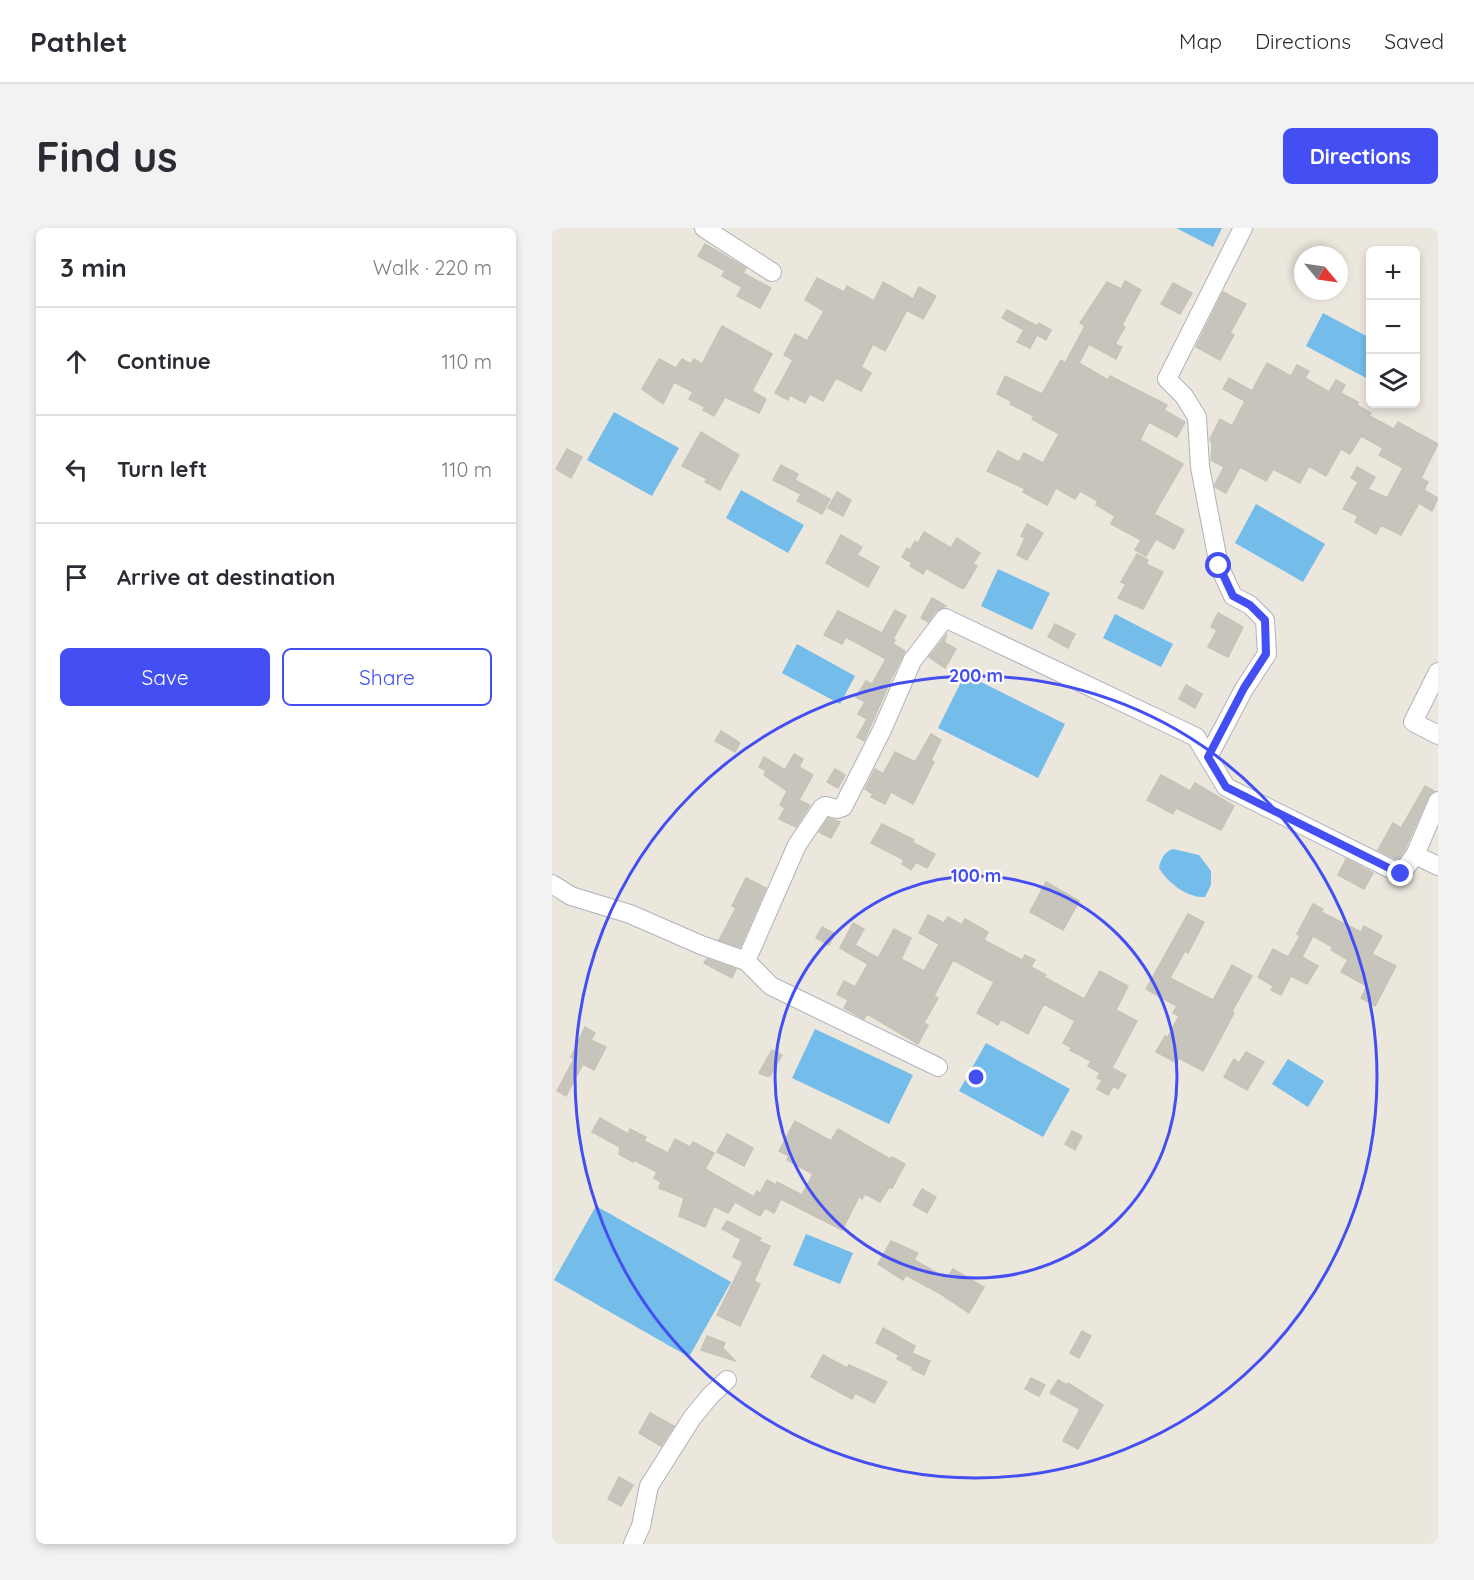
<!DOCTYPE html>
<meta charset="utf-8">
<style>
body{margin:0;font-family:Quicksand,sans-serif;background:#f2f2f3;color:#2b2b33}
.controls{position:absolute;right:18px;top:18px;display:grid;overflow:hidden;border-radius:9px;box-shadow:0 3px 9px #0003}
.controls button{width:54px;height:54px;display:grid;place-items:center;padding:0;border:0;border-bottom:2px solid #e1e1e2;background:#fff;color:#2b2b33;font:30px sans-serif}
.compass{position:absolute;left:742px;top:18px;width:54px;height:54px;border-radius:50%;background:#fff;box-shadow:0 3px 9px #0003;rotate:119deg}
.stop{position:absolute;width:18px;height:18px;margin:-14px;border:4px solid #434ff2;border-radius:50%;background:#fff}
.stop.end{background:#434ff2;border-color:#fff;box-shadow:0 2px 6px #0008}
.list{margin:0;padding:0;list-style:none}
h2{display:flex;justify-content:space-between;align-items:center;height:78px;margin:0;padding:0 24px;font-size:26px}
h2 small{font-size:20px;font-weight:400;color:#7c7c81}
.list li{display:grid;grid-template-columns:39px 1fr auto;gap:18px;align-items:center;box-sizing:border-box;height:108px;padding:0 24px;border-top:2px solid #e1e1e2}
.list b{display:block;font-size:22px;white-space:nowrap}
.list em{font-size:20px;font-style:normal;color:#7c7c81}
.actions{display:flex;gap:12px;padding:18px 24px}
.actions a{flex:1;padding:14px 0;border:2px solid #434ff2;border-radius:9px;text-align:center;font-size:21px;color:#434ff2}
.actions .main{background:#434ff2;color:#fff}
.icon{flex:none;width:33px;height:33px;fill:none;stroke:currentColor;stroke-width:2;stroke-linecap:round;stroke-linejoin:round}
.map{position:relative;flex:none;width:886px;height:1316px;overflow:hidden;border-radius:9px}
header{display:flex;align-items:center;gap:36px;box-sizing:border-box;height:84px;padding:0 30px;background:#fff;border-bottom:2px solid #e1e1e2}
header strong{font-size:28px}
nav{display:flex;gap:33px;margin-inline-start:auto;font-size:21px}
.intro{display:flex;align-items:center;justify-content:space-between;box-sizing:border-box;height:144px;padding:0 36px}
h1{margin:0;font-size:42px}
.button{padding:15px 27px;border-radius:9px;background:#434ff2;color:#fff;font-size:21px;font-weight:700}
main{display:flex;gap:36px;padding:0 36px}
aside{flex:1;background:#fff;border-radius:9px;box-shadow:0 3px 9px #0003}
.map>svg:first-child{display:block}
.water{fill:#74bdea}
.building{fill:#c7c4bc;stroke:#c7c3b6;stroke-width:1.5}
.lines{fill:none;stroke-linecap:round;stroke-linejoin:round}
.minor-casing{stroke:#b0b1bd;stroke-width:20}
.minor{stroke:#fff;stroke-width:18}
.route{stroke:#434ff2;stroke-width:8}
.ring{fill:none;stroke:#434ff2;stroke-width:3}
.centre{fill:#434ff2;stroke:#fff;stroke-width:3}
.ring-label{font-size:18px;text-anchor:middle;font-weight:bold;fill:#434ff2;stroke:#fff;stroke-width:4.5;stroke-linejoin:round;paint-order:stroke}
</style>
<header>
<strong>Pathlet</strong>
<nav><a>Map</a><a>Directions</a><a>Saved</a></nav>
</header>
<div class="intro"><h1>Find us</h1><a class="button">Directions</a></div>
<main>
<aside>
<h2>3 min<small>Walk · 220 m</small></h2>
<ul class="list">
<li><svg class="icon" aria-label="ahead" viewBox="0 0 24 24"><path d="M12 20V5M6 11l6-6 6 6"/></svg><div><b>Continue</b></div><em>110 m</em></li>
<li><svg class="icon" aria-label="left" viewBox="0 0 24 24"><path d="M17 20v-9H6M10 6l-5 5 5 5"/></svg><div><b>Turn left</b></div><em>110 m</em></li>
<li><svg class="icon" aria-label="arrive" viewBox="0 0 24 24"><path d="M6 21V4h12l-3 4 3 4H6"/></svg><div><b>Arrive at destination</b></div></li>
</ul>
<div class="actions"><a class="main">Save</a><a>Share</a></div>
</aside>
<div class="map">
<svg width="886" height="1316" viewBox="0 0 886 1316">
<rect width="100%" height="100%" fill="#ece7dd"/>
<g class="water">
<path d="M624,0H670L661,19Z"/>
<path d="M771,85L818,110V146L816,151L754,118Z"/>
<path d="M62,184L127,220L100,268L35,232Z"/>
<path d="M189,262L252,297L236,325L174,290Z"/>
<path d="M704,276L773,316L751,354L683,315Z"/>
<path d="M446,341L498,365L480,402L429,378Z"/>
<path d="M563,386L621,416L609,439L551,410Z"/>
<path d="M245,416L303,448L288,476L230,445Z"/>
<path d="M413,446L513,496L486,550L386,500Z"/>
<path d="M621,621L647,627L659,643V657L653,669C635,670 616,655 607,640C608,632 613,623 621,621Z"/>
<path d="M263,801L361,847L337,896L240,850Z"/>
<path d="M434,815L518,861L491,909L407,863Z"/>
<path d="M736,831L772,853L756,879L720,856Z"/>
<path d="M44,978L179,1054L137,1129L2,1052Z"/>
<path d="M254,1006L301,1025L288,1056L241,1037Z"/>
</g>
<g class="building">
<path d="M153,16L194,40L191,45L219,60L208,80L185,68L190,59L170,48L173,43L146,28Z"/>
<path d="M265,50L292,64L295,58L322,73L331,54L361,71L367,59L384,68L371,91L355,82L333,123L321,116L309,139L319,145L309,163L284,150L271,173L258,166L253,175L238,167L236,172L223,165L241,132L232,127L243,106L255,113L272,83L253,72Z"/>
<path d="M573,53L589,62L570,97L573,99L563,116L570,119L564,131L537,116L527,135L556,152L558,148L615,177L612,182L633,194L625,209L597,194L588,212L631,236L602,286L632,302L622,321L604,311L594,328L583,322L589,312L559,296L563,288L544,277L546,273L528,263L523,271L504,260L495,277L471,264L473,261L435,243L446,223L467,234L472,225L491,235L507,206L480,191L482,188L458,176L459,173L445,166L453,148L490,166L509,132L513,135L533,98L528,95L555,54L569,61Z"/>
<path d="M621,55L640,65L628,86L609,76Z"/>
<path d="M671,64L694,76L678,105L682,107L668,132L644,119Z"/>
<path d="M455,82L485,98L487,95L499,102L494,112L485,107L478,120L465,114L472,102L450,90Z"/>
<path d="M170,98L220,126L200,163L214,171L207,185L173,169L162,188L151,182L153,179L137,171L141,164L122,154L111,176L90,161L107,131L124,140L130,131L139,136L142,131L150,136Z"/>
<path d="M715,135L739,148L745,137L757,143L753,150L777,164L784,152L793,157L789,165L806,174L805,177L819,185L817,188L842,201L846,194L886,216L869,250L876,254L872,262L886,270L880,283L867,275L849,307L829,297L824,306L803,294L806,288L791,281L806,254L799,250L805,239L823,249L816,261L835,270L851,240L827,227L831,220L809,208L798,226L789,221L774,248L757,238L748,255L721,241L714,253L688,239L674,265L663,259V256L672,239L659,232L660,216L658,211L668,191L680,198L693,173L671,161L677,150L700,163Z"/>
<path d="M149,204L187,227L168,262L153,254L155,251L130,238Z"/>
<path d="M15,221L30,229L19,250L4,241Z"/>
<path d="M229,237L246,246L243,252L278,271L270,286L245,273L249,266L221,252Z"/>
<path d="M285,264L299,272L291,288L276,280Z"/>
<path d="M475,296L491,305L475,332L465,327L473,310L469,308Z"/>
<path d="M372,304L399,320L405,310L428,325L421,336L425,338L412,360H409L374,340L371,346L358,338L360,335L350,329L355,320L358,322L363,313L366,315Z"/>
<path d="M289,307L310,319L305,327L327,339L316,359L274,335Z"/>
<path d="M585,326L596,332L594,336L611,344L591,381L566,370L574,356L569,354Z"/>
<path d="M380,370L394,378L384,383L376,394L369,390Z"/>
<path d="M343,382L354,388L341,411L343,412L341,416L353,423L340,449L312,513L305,509L315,491L306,486L313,474L304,469L314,453L320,456L334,431L294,409L290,416L272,407L286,383L330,405Z"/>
<path d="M666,385L691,399L676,429L656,419L665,402L659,399Z"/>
<path d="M503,396L523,406L516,420L496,409Z"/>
<path d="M395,406L392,414L404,421L393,440L377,429Z"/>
<path d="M634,457L650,466L643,480L627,471Z"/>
<path d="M169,503L188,515L183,524L163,513Z"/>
<path d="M379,506L389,512L379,532L382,534L361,576L339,564L333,576L319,569L321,566L313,561L323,541L331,546L343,524L363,534Z"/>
<path d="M242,526L251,531L247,539L261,547L247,572L258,577L244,599L227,591L233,580L228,577L235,563L212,547L214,543L207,539L212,529L233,542Z"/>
<path d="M283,541L293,547L286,560L275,554Z"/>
<path d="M609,547L638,563L643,555L682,578L669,602L624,580L621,586L595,572Z"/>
<path d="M873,558L882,563L876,569L853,621L846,632L826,622L841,595L849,600Z"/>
<path d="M276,590L288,594L279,610L267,604Z"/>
<path d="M330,596L362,612L360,614L383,626L375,640L364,634L359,642L350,636L352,632L319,615Z"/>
<path d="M794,631L821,645L812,661L786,647Z"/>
<path d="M194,650L214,660L188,719L167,712L184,680L180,678Z"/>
<path d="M494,654L527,673L511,702L478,684Z"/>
<path d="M761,676L771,681L769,684L809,704L812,698L830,708L820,726L844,738L823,778L809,770L815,758L789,744L796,732L779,722L781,719L761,708L750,729L766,738L755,756L739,748L729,767L719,762L721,758L706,749L721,721L736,729L748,708L745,706Z"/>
<path d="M636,686L652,694L636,725L633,723L618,750L661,772L680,737L700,748L680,783L682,785L651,843L627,830L625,835L604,824L613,808L615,810L627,788L621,785L625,778L594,761Z"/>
<path d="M376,687L392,695L396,689L410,697L413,691L436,704L432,712L470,732L473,727L483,732L479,739L494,747L492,749L532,771L548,743L576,758L564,782L585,793L560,840L574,847L566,861L561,858L556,867L545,861L550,852L545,850L548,845L536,838L539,833L518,822L520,820L511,815L523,793L492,776L476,806L449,791L446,797L425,785L442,754L401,732L382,768L386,770L372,795L376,797L366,816L315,786L312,791L292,780L296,772L285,766L292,753L303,759L316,736L288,720L301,695L312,701L303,717L326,730L342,701L359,710L349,731L372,743L387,716L367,705Z"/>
<path d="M270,699L283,706L277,717L264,710Z"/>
<path d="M155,731L184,741L180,750L152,735Z"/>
<path d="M33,799L43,805L39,812L54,819L42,842L31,836L14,868L5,863L22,831L19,829Z"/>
<path d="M220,822L230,827L218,848H214L207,845Z"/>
<path d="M694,824L712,834L695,862L672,849L682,831L687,835Z"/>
<path d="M48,890L76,906L78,901L94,909L92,913L116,925L123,911L138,919L141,914L162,925L153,941L202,969L205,963L208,965L215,952L224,957L225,954L250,967L261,946L235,932L237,928L227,923L243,893L279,913L286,901L338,931L340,929L353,936L340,960L337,959L328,974L313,966L310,971L307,969L290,1002L229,971L222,985L213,980L208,988L183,974L176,985L162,978L153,999L127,988L132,970L107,960L109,954L102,950L105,944L82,932L81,934L67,926L68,919L40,904Z"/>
<path d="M520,903L530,908L523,922L513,916Z"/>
<path d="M175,906L201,920L192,938L165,924Z"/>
<path d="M370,961L384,969L375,985L361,977Z"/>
<path d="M175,993L209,1010L207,1013L218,1018L202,1053L208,1056L188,1098L165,1087L191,1034L181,1029L189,1011L170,1001Z"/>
<path d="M339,1013L366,1025L362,1032L395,1050L401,1041L432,1059L417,1085L387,1065L354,1047L351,1052L326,1036Z"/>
<path d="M331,1100L363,1118L360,1125L378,1133L372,1147L360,1141L361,1139L345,1131L347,1127L324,1115Z"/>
<path d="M530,1103L539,1108L527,1130L518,1125Z"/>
<path d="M155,1108L173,1115L171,1120L183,1133L149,1122Z"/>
<path d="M271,1127L295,1140L297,1137L335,1154L322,1175L303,1165L300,1171L259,1149Z"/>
<path d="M479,1150L493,1157L487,1168L473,1161Z"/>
<path d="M506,1152L515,1157L516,1155L551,1177L526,1221L511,1213L528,1181L498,1165Z"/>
<path d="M98,1185L122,1198L109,1218L87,1205Z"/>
<path d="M67,1249L81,1257L69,1278L56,1271Z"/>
</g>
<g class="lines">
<defs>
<g id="minor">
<path d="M152,0L220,44"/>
<path d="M886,444L861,494L886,507"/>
<path d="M656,529L692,461L715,426L713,392L698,377L681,368L667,338L648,239L645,189L632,168L615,151L691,0"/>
<path d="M886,573L863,627L886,638"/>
<path d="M0,656L19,668L78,686L149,717L194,733L219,758L386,839"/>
<path d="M194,733L245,617L270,580L273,578L285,581L291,579L330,502L360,433L393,390L644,509L674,559L849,646L863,627"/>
<path d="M81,1316L89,1298L97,1258L140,1190L158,1168L175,1152"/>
</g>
</defs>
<use href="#minor" class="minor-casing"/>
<use href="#minor" class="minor"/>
</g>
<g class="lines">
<path class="route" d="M667,338L681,368L698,377L713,392L714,426L692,460L656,529L674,559L849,646"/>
</g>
<g class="ring">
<circle cx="424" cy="849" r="201"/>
<circle cx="424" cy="849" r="401"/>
</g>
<circle cx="424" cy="849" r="9" class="centre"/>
<g class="ring-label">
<text x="424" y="454">200 m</text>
<text x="424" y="654">100 m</text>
</g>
</svg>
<div class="controls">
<button>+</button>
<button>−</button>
<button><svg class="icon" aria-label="layers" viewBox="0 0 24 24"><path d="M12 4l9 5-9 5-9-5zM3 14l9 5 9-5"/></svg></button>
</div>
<svg class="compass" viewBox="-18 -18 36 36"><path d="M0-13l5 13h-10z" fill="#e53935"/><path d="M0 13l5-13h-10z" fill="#7c7c81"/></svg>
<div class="stop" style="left:667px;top:338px"></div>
<div class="stop end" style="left:849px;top:646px"></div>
</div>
</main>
